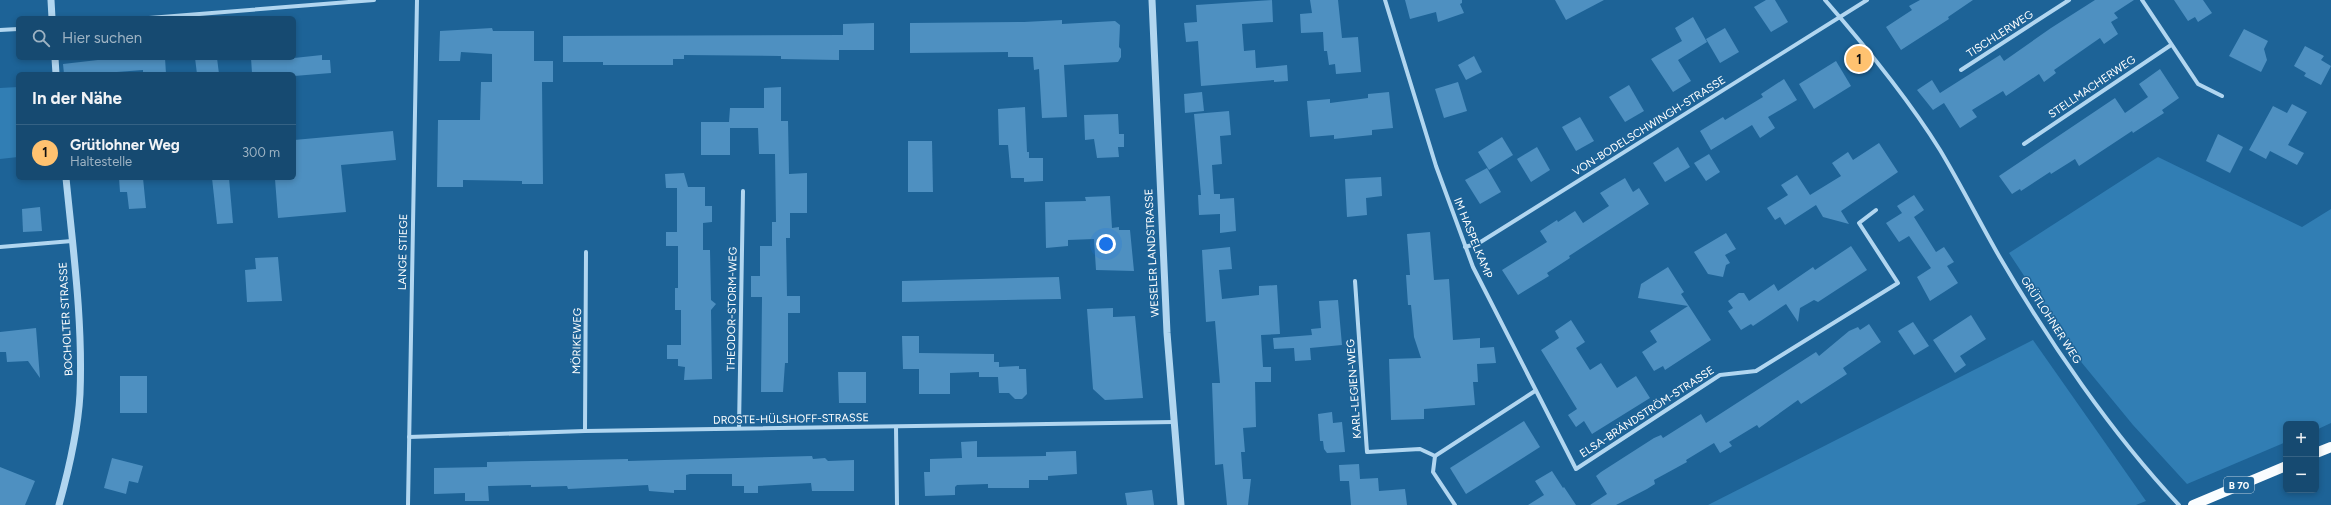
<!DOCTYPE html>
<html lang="de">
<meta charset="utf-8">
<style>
body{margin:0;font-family:Figtree,sans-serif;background:#1f5176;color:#f1f3f6}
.controls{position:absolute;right:12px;bottom:12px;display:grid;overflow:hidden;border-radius:6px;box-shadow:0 2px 6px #0003}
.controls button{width:36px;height:36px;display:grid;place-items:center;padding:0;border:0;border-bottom:1px solid #356284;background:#164a71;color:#f1f3f6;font:20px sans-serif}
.you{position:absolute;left:1106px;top:244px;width:14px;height:14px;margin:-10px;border:3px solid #fff;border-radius:50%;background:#1a73e8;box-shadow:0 0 0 6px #1a73e833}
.badge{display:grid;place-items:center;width:26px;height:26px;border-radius:50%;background:#ffc270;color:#111;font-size:13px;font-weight:700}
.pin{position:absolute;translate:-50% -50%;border:2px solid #fff;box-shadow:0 1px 4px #0006}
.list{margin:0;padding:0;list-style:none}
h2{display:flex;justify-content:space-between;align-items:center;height:52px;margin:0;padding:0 16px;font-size:17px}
h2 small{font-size:13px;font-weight:400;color:#9eb3c3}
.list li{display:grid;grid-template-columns:26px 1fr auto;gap:12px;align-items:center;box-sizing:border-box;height:56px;padding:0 16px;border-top:1px solid #356284}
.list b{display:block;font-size:15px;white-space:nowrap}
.list p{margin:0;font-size:13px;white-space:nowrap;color:#9eb3c3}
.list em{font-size:13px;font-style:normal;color:#9eb3c3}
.icon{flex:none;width:22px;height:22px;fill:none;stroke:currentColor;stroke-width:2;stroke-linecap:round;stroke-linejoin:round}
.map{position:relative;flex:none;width:2331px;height:505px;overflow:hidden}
.search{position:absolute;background:#164a71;box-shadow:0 2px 6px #0003;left:16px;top:16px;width:280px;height:44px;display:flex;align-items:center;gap:10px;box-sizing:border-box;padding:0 14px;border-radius:6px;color:#9eb3c3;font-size:15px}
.panel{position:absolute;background:#164a71;box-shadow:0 2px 6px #0003;left:16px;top:72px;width:280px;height:108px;border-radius:6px}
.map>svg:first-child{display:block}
.green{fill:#317eb4}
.building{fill:#4e90c1}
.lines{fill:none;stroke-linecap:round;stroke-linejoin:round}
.minor{stroke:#b1d6f0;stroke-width:4}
.tertiary{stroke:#b1d6f0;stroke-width:7}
.primary{stroke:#fafdff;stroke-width:10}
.labels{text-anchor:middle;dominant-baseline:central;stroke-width:3;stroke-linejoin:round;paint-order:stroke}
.shield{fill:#1d6397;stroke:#bbd0e0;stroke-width:1}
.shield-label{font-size:10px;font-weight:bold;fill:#fff}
.street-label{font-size:11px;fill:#fff;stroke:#1d6397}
</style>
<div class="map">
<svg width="2331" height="505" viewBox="0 0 2331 505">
<rect width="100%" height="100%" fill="#1d6397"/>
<g class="green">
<path d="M18,87V157L0,159V88Z"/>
<path d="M2158,157L2302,227L2331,209V423L2316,430V424H2286V442L2187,484L2133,425L2082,363L2009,253Z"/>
<path d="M2033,340L2146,501L2136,505H1708Z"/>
</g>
<g class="building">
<path d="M1272,0L1273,22L1242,24L1244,51L1255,50L1256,68L1287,65L1288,81L1274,82V80L1201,86L1198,41L1186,42L1184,23L1197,22L1196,5Z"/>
<path d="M1310,0H1338L1342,38L1358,37L1361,72L1336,74L1335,64L1329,65L1327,51H1324L1323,32L1301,33L1300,14L1312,13Z"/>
<path d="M1405,0H1462V3L1460,4L1464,13L1438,22L1436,12L1410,19Z"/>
<path d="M1555,0H1604L1566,20Z"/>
<path d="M1766,0H1775L1788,22L1771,32L1754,7Z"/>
<path d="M1920,0H1973L1948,17L1949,19L1901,50L1886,27L1912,10L1909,6Z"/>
<path d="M2095,0H2134L2114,13L2118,18L2111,22L2118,34L2104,44L2100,38L2054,70L2056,73L2044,82L2039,74L2006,96L2003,91L1972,110L1977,117L1960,128L1944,103L1933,110L1917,90L1932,80L1940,93L2000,55L2004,61L2051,28Z"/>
<path d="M2174,0H2203L2212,13L2198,22L2195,17L2188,21Z"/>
<path d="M1693,17L1707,42L1678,60L1691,81L1673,92L1651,59L1682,41L1675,28Z"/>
<path d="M1062,20V24L1115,21L1120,25L1119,47L1121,49V57L1118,62L1064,65L1067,117L1042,118L1039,69L1034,70L1033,57H1008V52L910,53V23L1024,22Z"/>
<path d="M874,23V50H839V60L781,59V56L684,55V59H673V65H603V62H563V36L843,35V24Z"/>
<path d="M492,28L493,31H534V61H553V82H542L543,184H522V181L463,180V187H437L438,120H480L481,82H492V54L461,52L460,61H439L440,31Z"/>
<path d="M1725,28L1739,52L1720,63L1706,39Z"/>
<path d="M2244,29L2268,41L2264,49L2267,60L2261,72L2229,56Z"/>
<path d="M2305,46L2324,56L2321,60L2331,66L2321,85L2304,76L2306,73L2294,66Z"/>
<path d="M322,55V60H330L331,73L294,76V74L252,73L251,58H294Z"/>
<path d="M1474,56L1482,72L1466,80L1458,65Z"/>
<path d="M115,58H165L166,74H143V70L117,72V74H64L63,64Z"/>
<path d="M195,58H217L219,74H197Z"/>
<path d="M1836,61L1851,86L1814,109L1799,84Z"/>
<path d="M2160,69L2179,98L2162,110L2164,113L2133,133L2132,131L2079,166L2075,159L2051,174L2050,172L2021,191L2020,189L2012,194L1999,176L2115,98L2125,113L2148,97L2139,84Z"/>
<path d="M1784,79L1797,100L1768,117L1775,128L1760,138L1752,125L1711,150L1700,131L1723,117L1725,120L1763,97L1761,94Z"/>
<path d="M1458,82L1467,111L1444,118L1435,89Z"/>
<path d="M1629,85L1644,111L1625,122L1609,97Z"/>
<path d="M781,87V121H788L789,174L807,173V213H790V238H786L787,296H800V313H788V363H785L783,392H761L762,297H751V276H760V246H772V222H776L775,154H759L758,128H730V155H701V122H729L730,108H764V88Z"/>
<path d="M1202,92L1204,111L1185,113L1184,94Z"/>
<path d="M1389,92L1393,128L1372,130V135L1334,139V135L1310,137L1307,101L1330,99V103L1368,98V94Z"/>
<path d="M2292,104L2307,112L2288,145L2304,153L2297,165L2270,151L2266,159L2249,150L2273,106L2287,113Z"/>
<path d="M1025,107L1027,152H1029V158H1043V181L1024,182V178H1011L1008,145H999L998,109Z"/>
<path d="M1229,111L1231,135L1220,136L1222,164L1212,165L1214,194H1220V199L1234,198L1236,231L1220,233V214L1199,215L1198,195H1201L1194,114Z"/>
<path d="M1118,114L1119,134H1124V147H1118L1119,157L1097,158L1094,139L1085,140L1084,115Z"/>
<path d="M1580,117L1594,141L1576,151L1562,127Z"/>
<path d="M393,131L396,160L341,165L346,212L278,218L275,179L294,178V140Z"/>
<path d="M2218,134L2243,147L2230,173L2206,161Z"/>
<path d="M1502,137L1513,155L1489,170L1478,152Z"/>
<path d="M908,141H932L933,192H908Z"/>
<path d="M1879,143L1898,172L1841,211L1849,224L1823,217L1816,205L1785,225L1780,217L1775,220L1767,208L1788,195L1781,185L1797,175L1814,201L1810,195L1841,176L1832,163L1848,152L1853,160Z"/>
<path d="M1537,147L1550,170L1531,182L1517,159Z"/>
<path d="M1678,147L1690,167L1665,182L1653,163Z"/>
<path d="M1709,154L1720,172L1706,181L1694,163Z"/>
<path d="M1487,168L1501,192L1480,204L1465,180Z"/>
<path d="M684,173L688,187H705V206H712V222L703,223V250H710L711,300L716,304L711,310L712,379L684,380L685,367L678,366V359H667V345H681V310H675V288H678V246H666V232H677V188H666L665,174Z"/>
<path d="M1381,177L1382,196L1366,198L1367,215L1347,217L1345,179Z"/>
<path d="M119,178H143L146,208L129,209L127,192H120Z"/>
<path d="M212,178H229L233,223L217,224Z"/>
<path d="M1625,178L1633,192L1639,188L1649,204L1569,256L1570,258L1547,273L1549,276L1518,295L1502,270L1547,242L1540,231L1557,220L1558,222L1575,211L1583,223L1609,206L1600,193Z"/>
<path d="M1914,195L1924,210L1914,217L1936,252L1944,247L1954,262L1947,266L1958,283L1930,301L1917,277L1931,268L1909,236L1899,242L1886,223L1902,213L1897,206Z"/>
<path d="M1110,196L1112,228L1119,227V230H1130L1134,271L1096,270L1094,239L1068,240V246L1046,248L1045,202L1086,201L1085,197Z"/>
<path d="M40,207L42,231L23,232L22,209Z"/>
<path d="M1430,232L1434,280L1449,279L1453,340L1480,338V348L1494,347L1496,363L1477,364L1478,382H1473L1475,405L1424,409V419L1391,420L1389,359L1421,358L1414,337L1411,305H1408L1406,275H1410L1407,234Z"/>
<path d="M1726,233L1736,249L1725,255L1730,263L1726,265L1723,277L1708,274L1694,252Z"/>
<path d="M1851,246L1867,270L1818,302L1814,300L1800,308L1798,322L1786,304L1753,326L1751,324L1741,330L1728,311L1733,308L1728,301L1739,293H1744L1749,301L1774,284L1778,291L1813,267L1815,270Z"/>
<path d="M1230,247L1232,269L1219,270L1222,299L1259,295V286L1277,285L1280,334L1261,335L1263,367H1271V382H1255L1256,427L1243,428L1245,452H1241L1243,479H1251L1248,505H1227L1223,464L1215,465L1212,383H1220L1215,321L1206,322L1202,250Z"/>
<path d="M278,257L282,301L247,302L245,270L256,269L255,258Z"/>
<path d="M1668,267L1684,292L1681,294L1711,340L1665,370L1663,366L1654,371L1642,352L1657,342L1650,331L1688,306L1638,298L1641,284Z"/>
<path d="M1059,277L1061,299L902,302V281Z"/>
<path d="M1338,300L1342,345L1310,348L1311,360L1295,361L1294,348L1274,349L1273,338L1312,335L1311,329L1321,328L1319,301Z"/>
<path d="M1113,308V317L1135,316L1143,398L1105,400L1093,389L1087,309Z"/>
<path d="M1971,315L1986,339L1960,356L1966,365L1955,373L1933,340Z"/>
<path d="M1571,320L1585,342L1576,348L1590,370L1601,363L1617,388L1636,376L1650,398L1592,434L1584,421L1576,427L1568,415L1577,409L1541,350L1559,338L1555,331Z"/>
<path d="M1913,322L1929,346L1914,355L1898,331Z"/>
<path d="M1869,324L1881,342L1843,368L1847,374L1801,404L1798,400L1759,428L1757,425L1729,442L1732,446L1720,453L1714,443L1686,460L1687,462L1654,480L1655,484L1647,489L1616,505H1590L1607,494L1596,476L1601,472L1654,438L1661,435L1663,438L1701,414L1706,423L1816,352L1819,356L1849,331L1858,327L1860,330Z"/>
<path d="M36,328L40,378L28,361L7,362L6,352H0V332Z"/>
<path d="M902,336H919V353L994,354V362H999V367L1019,366V369H1026L1027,394L1022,399H1015L1009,393H999L998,377H979V372L950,373V394H919V369H903Z"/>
<path d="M838,372H866V403H839Z"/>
<rect x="120" y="376" width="27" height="37"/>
<path d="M1332,412L1333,423L1342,422L1345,452L1327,453L1324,449L1323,441H1320L1318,414Z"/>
<path d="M1524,421L1540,447L1466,494L1450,468Z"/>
<path d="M977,441V457L1046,456V452L1076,451L1077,474L1048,476V480H1029V488H988V484L957,485L955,487V495L925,496L924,472H930V459L962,458L961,442Z"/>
<path d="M812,456L813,459L825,458L828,461L854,460V491H812L811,483L758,486V493H744V486H732V474H690L686,475V490H674V493L649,491L648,485L568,489L567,486L531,487V485L488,486L489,501H465V493L434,494V468L487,467V462L628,459V461Z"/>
<path d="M112,458L143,466L138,483L129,481L126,494L104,488Z"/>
<path d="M1359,464L1360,479L1378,478L1379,491L1405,489L1407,505H1351L1349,481H1340L1339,465Z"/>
<path d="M0,467L35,481L25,505H0Z"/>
<path d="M1552,471L1563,488L1564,487L1576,505H1528L1544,495L1535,481Z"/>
<path d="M1152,490L1154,505H1127L1125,493Z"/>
</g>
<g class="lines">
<g class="minor">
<path d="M1385,0L1436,166L1473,267L1576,469L1720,375L1756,371L1898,283L1859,223L1876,210"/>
<path d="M1825,0C1866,47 1907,97 1940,150C1961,185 1979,221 1999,256C2048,340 2112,434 2179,505"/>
<path d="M2142,0L2198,84L2222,96"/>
<path d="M149,18L374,0"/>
<path d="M0,30L18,29"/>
<path d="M1961,70L2069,0"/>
<path d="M2024,144L2171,45"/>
<path d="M0,247L72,241"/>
<path d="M1465,247L1479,243L1867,0"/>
<path d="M1355,281L1367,452L1420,449L1435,456L1535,391"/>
<path d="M896,427L897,505"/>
<path d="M739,428L743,191"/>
<path d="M585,431L586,252"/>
<path d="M409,437L585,431L1174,422"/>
<path d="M1435,456L1433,472L1455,505"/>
<path d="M408,505L417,0"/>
</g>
<g class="tertiary">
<path d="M51,0L52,18"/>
<path d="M1152,0L1167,333L1181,505"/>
<path d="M55,58L56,74"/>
<path d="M59,505C69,469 78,431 80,394C83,322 73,249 66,178"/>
</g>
<g class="primary">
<path d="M2316,453L2331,447"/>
<path d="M2193,505L2286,466"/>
</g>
</g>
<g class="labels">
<rect class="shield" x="2224" y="477" width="30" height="16" rx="3"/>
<g class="shield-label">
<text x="2239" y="485">B 70</text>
</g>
<g class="street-label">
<text transform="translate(2000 34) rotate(-33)">TISCHLERWEG</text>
<text transform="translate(2092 87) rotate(-34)">STELLMACHERWEG</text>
<text transform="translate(1649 126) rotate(-32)">VON-BODELSCHWINGH-STRASSE</text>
<text transform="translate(1473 238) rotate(68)">IM HASPELKAMP</text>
<text transform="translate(403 252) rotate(-89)">LANGE STIEGE</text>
<text transform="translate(1152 253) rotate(-93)">WESELER LANDSTRASSE</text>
<text transform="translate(732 309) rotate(-89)">THEODOR-STORM-WEG</text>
<text transform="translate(66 319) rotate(-93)">BOCHOLTER STRASSE</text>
<text transform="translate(2051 320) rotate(57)">GRÜTLOHNER WEG</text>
<text transform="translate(577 341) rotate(-89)">MÖRIKEWEG</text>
<text transform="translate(1354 389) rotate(-94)">KARL-LEGIEN-WEG</text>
<text transform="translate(1647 412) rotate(-33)">ELSA-BRÄNDSTRÖM-STRASSE</text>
<text transform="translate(791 419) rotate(-1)">DROSTE-HÜLSHOFF-STRASSE</text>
</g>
</g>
</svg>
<div class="controls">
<button>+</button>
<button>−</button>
</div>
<div class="you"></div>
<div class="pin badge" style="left:1859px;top:59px">1</div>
<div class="search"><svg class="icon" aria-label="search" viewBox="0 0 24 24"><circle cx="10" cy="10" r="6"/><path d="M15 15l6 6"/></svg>Hier suchen</div>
<section class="panel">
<h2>In der Nähe<small></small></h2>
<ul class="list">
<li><span class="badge">1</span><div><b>Grütlohner Weg</b><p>Haltestelle</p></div><em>300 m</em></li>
</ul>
</section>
</div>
